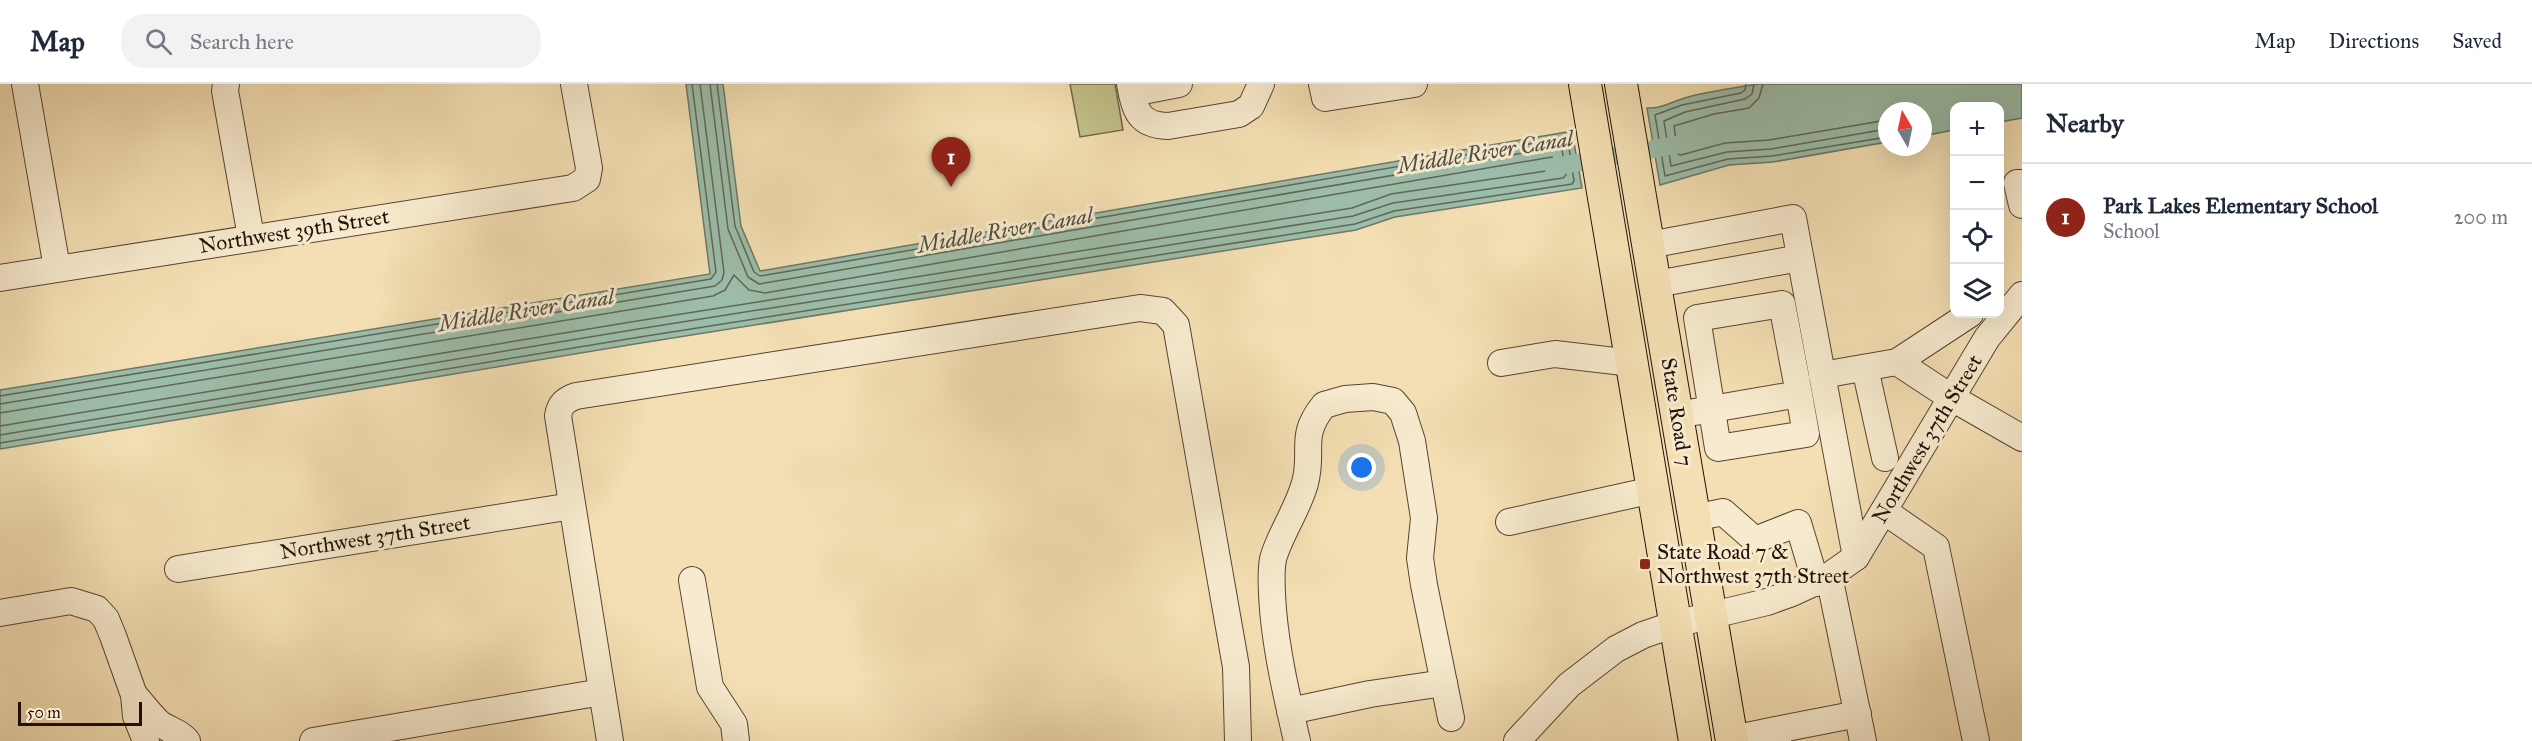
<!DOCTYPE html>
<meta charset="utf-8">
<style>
body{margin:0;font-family:"IM FELL Great Primer",serif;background:#f2f2f3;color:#1f2937}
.controls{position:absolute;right:18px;top:18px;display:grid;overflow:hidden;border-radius:12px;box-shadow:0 6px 24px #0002}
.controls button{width:54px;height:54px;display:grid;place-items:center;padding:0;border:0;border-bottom:2px solid #e0e1e3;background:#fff;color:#1f2937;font:30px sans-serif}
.compass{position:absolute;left:1878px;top:18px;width:54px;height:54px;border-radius:50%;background:#fff;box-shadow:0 6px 24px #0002;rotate:351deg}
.scale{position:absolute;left:18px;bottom:15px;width:124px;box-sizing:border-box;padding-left:6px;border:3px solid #241107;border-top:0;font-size:16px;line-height:21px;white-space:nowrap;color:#241107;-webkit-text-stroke:4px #f7eace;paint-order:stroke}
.you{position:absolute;left:1362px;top:384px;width:21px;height:21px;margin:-15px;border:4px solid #fff;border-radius:50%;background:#1a73e8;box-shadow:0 0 0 9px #1a73e833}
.badge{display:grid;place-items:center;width:39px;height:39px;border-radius:50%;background:#8f2418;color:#fff;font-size:20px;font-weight:700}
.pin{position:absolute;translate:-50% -50px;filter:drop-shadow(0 2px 3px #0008)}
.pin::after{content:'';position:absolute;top:32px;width:21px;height:18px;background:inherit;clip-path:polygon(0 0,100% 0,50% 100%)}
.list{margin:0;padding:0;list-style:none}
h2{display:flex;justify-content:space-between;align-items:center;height:78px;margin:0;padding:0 24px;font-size:26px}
h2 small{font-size:20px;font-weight:400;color:#747a83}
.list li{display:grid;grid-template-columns:39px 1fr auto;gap:18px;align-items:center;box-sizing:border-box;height:108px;padding:0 24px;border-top:2px solid #e0e1e3}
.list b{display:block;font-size:22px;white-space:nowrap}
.list p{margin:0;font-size:20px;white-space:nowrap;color:#747a83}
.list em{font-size:20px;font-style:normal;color:#747a83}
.icon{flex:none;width:33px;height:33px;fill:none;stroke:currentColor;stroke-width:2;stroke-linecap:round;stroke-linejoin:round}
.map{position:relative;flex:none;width:2022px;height:657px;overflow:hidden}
header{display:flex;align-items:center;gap:36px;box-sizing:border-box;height:84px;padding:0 30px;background:#fff;border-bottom:2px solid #e0e1e3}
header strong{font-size:28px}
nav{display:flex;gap:33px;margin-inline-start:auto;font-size:21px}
.search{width:420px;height:54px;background:#f2f2f3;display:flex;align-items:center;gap:15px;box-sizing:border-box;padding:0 21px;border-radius:24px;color:#747a83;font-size:22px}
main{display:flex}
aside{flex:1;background:#fff}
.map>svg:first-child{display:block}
.green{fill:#c1c088;stroke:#726848;stroke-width:1.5}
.water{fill:#9cbda9;stroke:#6c7868;stroke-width:1.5}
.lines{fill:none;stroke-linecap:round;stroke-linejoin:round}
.shore{stroke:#606758;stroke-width:1.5}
.canal{stroke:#9cbda9;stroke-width:18}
.minor-casing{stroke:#584432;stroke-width:28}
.major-casing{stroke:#241107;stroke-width:34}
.minor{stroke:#f7eace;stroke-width:26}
.major{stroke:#f3dfb3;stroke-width:32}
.poi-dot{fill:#8f2418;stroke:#f7eace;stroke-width:2}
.labels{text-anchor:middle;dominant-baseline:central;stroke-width:6;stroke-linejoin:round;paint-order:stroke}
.street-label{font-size:21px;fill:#241107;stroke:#f7eace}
.poi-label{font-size:21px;fill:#241107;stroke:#f7eace;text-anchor:start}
.water-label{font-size:22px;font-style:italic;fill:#4e4d40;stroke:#f7eace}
</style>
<header>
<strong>Map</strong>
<div class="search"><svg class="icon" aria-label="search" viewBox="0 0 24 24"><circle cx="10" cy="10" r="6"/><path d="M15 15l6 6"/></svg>Search here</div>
<nav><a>Map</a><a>Directions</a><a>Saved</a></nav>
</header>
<main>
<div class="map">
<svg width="2022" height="657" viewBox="0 0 2022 657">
<rect width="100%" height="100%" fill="#f3dfb3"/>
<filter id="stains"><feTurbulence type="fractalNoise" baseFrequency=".00333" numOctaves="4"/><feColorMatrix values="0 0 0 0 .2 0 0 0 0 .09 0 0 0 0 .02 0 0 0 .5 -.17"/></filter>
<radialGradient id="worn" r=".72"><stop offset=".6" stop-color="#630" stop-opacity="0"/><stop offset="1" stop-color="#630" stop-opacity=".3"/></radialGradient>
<path class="green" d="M1070,0H1115L1123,46L1080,53Z"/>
<g class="water">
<path d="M686,0H723L741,142L760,187L1572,47L1582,104L1395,133L1356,146L641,259L0,365V306L710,190Z"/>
<path d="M1758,0H2022V34L2000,38V22H1954V46L1923,52V27H1887V58L1773,78L1729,81L1660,101L1647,24C1662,25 1673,17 1688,13C1711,7 1734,4 1758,0Z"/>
</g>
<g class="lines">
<g class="shore">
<path d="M1746,0L1745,6L1741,9L1682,21L1655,31L1665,92L1728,75L1772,72L1887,53"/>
<path d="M1754,0L1752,10L1745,15L1685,28L1664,37L1671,82L1727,68L1771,65L1887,45"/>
<path d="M1763,0L1759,14L1749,24L1714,30L1674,42L1678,70L1681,71L1725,59L1769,56L1887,36"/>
<path d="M0,312L711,195L716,188L692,0"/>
<path d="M0,320L715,202L722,196L724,188L700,0"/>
<path d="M0,329L713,212L725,206L734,191L749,206L765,209L1522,78L1552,73L1555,83L1553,86L1391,110L1352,124L637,237L0,342"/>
<path d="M0,351L638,245L1353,132L1393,119L1563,94L1566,91L1562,65L1558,63L759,200L748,193L728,145L710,0"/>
<path d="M0,359L640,253L1355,140L1394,127L1572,100L1574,97L1568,57L1564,54L760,192L754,188L735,142L717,0"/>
</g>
<path class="canal" d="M1553,83L1676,61"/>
<defs>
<g id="minor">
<path d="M25,0L57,184"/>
<path d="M226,0L225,7L251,153"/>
<path d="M1130,0C1135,26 1138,41 1168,42L1239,30L1251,22L1261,0"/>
<path d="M1322,0L1325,14L1414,0"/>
<path d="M1132,9L1179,0"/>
<path d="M2022,99H2017L2022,121"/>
<path d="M1649,161L1793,134L1856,473"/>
<path d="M0,194L573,104L587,95L589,84L574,0"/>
<path d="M1656,200L1800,174"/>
<path d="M1897,278L1970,230"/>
<path d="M1501,279L1555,270L1632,279"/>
<path d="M1865,284L1885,374"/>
<path d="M1822,291L1897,278L1952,314L2022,354"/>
<path d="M1677,331L1799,310L1782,220L1697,234L1718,364L1806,350L1799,310"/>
<path d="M1884,427L1936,463L1976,657"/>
<path d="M1694,434L1723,428L1755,456L1798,439L1816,499"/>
<path d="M1509,438L1653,406"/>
<path d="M178,485L572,422"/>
<path d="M1829,492L1863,657"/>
<path d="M692,496L710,603L734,640L736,657"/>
<path d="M0,529L71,517L97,525L106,535L113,552L134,611L136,632L146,657"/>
<path d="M134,611C142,619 154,636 162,641C171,647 180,648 187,657"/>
<path d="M1290,627L1370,610L1444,599"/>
<path d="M1776,646L1858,630"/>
<path d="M1732,655L1776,646L1778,657"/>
<path d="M313,657L602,608"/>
<path d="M610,657L558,332C560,320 565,316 576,312L1140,224L1163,227L1176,241L1236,583L1238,657"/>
<path d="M1297,657C1287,613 1277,571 1273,526C1272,509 1270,492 1273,475C1279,452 1298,425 1305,399C1314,366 1298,353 1324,321L1345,315L1373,313L1393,317L1403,329L1412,357L1424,434L1420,474L1424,501L1451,634"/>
<path d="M1517,657L1569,601L1616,565L1643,551L1675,540L1767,518L1792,509L1829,492L1856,473L1987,254L2022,211"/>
</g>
<g id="major">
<path d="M1585,0L1695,657"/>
<path d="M1621,0L1732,657"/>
</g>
</defs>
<use href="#minor" class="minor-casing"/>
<use href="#major" class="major-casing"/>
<use href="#minor" class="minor"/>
<use href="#major" class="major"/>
</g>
<rect class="poi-dot" x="1639" y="474" width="12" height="12" rx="3"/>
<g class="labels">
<g class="street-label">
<text transform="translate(294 147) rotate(-9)">Northwest 39th Street</text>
<text transform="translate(1677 328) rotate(81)">State Road 7</text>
<text transform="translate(1927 355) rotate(-59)">Northwest 37th Street</text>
<text transform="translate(375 453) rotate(-9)">Northwest 37th Street</text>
</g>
<g class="poi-label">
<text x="1657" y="468">State Road 7 &amp;<tspan x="1657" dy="24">Northwest 37th Street</tspan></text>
</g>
<g class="water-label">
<text transform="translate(1485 68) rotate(-9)">Middle River Canal</text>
<text transform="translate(1005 146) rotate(-10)">Middle River Canal</text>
<text transform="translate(526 226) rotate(-9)">Middle River Canal</text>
</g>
</g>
<rect width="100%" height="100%" filter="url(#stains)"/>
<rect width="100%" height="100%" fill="url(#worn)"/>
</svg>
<div class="controls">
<button>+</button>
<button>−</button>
<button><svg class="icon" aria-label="locate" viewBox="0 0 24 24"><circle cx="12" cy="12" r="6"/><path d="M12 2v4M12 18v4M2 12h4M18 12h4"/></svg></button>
<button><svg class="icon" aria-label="layers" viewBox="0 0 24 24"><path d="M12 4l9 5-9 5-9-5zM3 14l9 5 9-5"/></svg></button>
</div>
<svg class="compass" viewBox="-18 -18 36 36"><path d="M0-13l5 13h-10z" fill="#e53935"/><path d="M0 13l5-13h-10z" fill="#747a83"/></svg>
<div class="scale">50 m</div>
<div class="you"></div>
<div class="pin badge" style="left:951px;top:103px">1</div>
</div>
<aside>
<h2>Nearby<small></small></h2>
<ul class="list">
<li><span class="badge">1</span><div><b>Park Lakes Elementary School</b><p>School</p></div><em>200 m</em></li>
</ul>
</aside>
</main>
